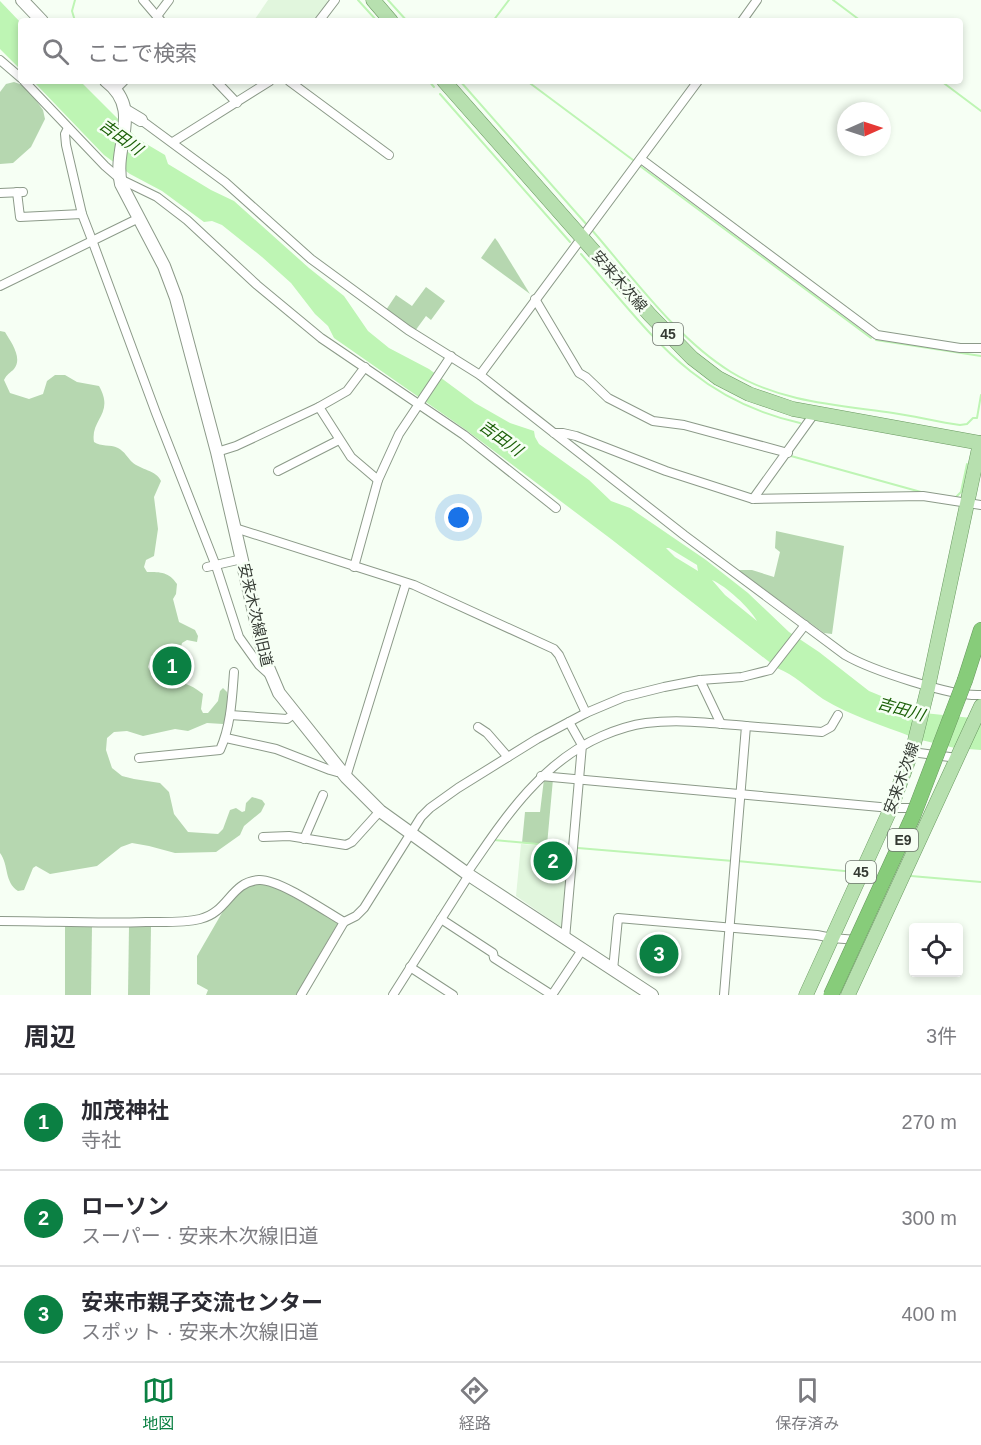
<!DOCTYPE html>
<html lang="ja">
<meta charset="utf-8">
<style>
body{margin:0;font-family:Arial,"Noto Sans JP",sans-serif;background:#f7f7f7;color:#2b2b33}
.controls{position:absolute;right:18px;bottom:18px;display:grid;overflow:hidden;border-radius:6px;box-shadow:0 3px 9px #0003}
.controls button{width:54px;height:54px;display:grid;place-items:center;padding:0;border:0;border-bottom:2px solid #e1e1e2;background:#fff;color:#2b2b33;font:30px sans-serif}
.compass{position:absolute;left:837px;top:102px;width:54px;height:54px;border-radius:50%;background:#fff;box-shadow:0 3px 9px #0003;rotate:87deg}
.you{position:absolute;left:459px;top:518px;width:21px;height:21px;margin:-15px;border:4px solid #fff;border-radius:50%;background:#1a73e8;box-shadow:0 0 0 9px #1a73e833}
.badge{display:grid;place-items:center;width:39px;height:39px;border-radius:50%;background:#0b8043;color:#fff;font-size:20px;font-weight:700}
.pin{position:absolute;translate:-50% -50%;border:3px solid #fff;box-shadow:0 2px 6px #0006}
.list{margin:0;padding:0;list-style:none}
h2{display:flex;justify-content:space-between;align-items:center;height:78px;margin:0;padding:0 24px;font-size:26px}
h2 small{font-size:20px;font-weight:400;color:#7c7c81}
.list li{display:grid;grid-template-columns:39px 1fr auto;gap:18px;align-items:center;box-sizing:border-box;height:96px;padding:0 24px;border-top:2px solid #e1e1e2}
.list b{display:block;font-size:22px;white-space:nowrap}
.list p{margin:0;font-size:20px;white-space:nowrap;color:#7c7c81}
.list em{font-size:20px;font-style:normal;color:#7c7c81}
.icon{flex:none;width:33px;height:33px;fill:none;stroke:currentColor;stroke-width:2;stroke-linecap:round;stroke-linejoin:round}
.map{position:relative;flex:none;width:981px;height:995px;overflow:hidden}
.search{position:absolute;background:#fff;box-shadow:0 3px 9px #0003;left:18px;right:18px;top:18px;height:66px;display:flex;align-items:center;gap:15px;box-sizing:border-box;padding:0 21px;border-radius:6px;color:#7c7c81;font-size:22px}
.sheet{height:366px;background:#fff}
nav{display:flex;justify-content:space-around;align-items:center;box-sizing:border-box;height:84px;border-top:2px solid #e1e1e2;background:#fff;font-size:16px;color:#7c7c81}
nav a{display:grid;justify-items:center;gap:3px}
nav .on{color:#0b8043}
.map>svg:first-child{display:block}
.built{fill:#e1f6dd}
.green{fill:#b6d7b0}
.water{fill:#bef5b4;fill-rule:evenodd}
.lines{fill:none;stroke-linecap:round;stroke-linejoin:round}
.stream{stroke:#bef5b4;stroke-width:2}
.street-casing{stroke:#8c9a89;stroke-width:10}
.secondary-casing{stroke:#8c9a89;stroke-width:14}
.primary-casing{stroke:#6a9961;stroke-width:15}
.highway-casing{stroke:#6a9961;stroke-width:16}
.street{stroke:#fff;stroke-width:8}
.secondary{stroke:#fff;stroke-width:12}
.primary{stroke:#b7e0af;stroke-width:14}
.highway{stroke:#87cc7a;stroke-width:15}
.highway-bridge-casing{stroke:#6a9961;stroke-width:16;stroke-linecap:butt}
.highway-bridge{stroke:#87cc7a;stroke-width:15}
.labels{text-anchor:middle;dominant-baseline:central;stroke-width:5;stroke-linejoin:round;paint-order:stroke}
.shield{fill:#f6fff4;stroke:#6e756d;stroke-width:1.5}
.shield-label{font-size:14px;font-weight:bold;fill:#343a33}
.street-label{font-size:15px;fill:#343a33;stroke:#f6fff4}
.water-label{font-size:16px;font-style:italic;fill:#1a5f06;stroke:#f6fff4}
</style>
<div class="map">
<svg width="981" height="995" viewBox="0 0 981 995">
<rect width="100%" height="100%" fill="#f6fff4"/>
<g class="built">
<path d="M268,0H327L329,2L315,21H256L255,19Z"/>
<path d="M521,844L571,848L562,928L516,896Z"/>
</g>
<g class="green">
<path d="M14,82L25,86L33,96L43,110L45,119L31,147L13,163L0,164V92L6,84Z"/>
<path d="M495,238L498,242L530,294L481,258Z"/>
<path d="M426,287L445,301L431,320L426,316L415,331L386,310L396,295L412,306Z"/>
<path d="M0,331L5,332C11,342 23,358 14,369C10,373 7,374 4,380L10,393L29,399L43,394L47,381L55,375H65L77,382L99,386C115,414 90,419 94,442C101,447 110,444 118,448C125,452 127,457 132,462C141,470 156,470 161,481L154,497L158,529L154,556L146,560L144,567L147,572C161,572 169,572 177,584L176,594L173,599L179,622L195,630L198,636L197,642L187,640L182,643L179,654L165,651L151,656L148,667L152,675C172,683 185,679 203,694L201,709L203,713H208L218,701L220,691L223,688L227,692L228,719L223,724L207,723L188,731L175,729L143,736L127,731L114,732L107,738L106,750L112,768L122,776L134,779L160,783L169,792L174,814L188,832L218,834L223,829L230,810L236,808L242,812L245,811L246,803L252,797L262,800L265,804L261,812L244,826L240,835L216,852L175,853L149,846L132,843L121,847L97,866L50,874L36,866L33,868L24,890L18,891C4,882 9,865 0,853Z"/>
<path d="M776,531L844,546L832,634L824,633L738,570H752L774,577L780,552L775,548Z"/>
<path d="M544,779H553L547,845L522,843L525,812H540Z"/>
<path d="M259,882L276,887L338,923L296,995H206L208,990L197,984V956L230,899L234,894Z"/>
<path d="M65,926H92L91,995H65Z"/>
<path d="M129,926H151L150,995H128Z"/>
</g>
<g class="water">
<path d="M0,1L21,23V70L0,49Z"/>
<path d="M33,81H80L138,139L165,155L168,164L211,190L234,201L309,268L344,296L368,331L389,348L429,369L475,403L510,423L534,431L535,437L539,444L589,480L611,501L630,508L706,560L748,593L789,632L819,652L869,691L920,712L912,737C882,725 851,716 823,699C807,688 795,675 777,668L611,539L466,430L334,338L328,326L315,314L291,283L262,257L222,225L212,221L204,222L162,191L130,174L104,155ZM666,548H669L697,565L698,571L675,557ZM712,580C726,586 750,608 757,621L725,595Z"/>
<path d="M924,713L981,719V750L955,748L917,739Z"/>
</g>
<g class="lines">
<g class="stream">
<path d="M358,0L377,21"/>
<path d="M388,0L407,21"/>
<path d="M833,0L861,21"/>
<path d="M75,21L72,11L75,0"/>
<path d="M493,21L509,0"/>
<path d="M429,81L434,87"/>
<path d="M460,81L587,225"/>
<path d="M527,81L633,160"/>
<path d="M941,81L981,111"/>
<path d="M440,94L570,242"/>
<path d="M640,166L871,338"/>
<path d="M591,229C632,276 677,339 731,372C780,402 837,405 893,413C915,416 937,422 960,425L967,424L973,418H977L981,395"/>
<path d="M581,254C650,332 692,399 800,423"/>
<path d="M876,340L981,356"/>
<path d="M791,456L921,492"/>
<path d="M956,497L961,492L967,464"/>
<path d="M494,840L570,847"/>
<path d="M578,848L733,861"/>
<path d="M737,861L855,872"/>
<path d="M911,876L981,882"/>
</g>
<defs>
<g id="street">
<path d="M143,0L161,21"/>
<path d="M157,16L169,0"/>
<path d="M319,21L335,0"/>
<path d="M742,21L757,0"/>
<path d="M0,60L21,78"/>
<path d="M24,81L105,166L120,179L157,197L187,220L257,285L321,338L464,435L556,508"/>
<path d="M216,81L237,103"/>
<path d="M289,81L389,155"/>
<path d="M116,89L124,81"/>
<path d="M141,120L225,182L311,259L408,330L480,375L684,535L845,655C871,670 952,697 981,695"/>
<path d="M68,128L65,134L66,145L82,214L92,240L156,413L216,566L239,637L259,665L270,675"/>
<path d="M173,142L270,81"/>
<path d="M641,159L877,335L960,348H981"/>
<path d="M17,192L20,217L82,214"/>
<path d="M0,193L23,192"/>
<path d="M0,286L139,218"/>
<path d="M535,299L579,373L586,377L608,398L653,421L684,425L788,453"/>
<path d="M480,375L698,81"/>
<path d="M319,407L347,391L365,367"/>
<path d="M554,433H563L576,436L666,471L753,499L923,496L981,505"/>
<path d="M217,452L236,446L319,407L351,457L378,480L399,434L451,356"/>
<path d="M278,471L339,440"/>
<path d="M753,499L814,414"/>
<path d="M235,528L414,585L554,649L559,655L586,713"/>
<path d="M207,567L242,559"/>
<path d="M354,567L378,480"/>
<path d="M700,680L721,724"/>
<path d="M230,715L287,719L295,713"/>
<path d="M746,726L822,732L831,727L838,715"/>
<path d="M478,727L487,733L508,757"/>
<path d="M226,738L276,749L330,770L337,772L341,769"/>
<path d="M912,752L957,758"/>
<path d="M139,758L220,750C231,725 232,699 234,672"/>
<path d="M541,776L891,808H917"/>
<path d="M346,777L406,583"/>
<path d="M263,837L289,836L346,845L352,842L380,811"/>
<path d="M304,839L323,795"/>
<path d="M467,873C504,819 540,763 602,736C616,730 631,725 646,723C679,719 713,723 746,726L724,995"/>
<path d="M441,919L493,953L494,958L552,995"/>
<path d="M0,921C49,921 97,924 146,922C164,922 183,923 200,919C229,912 230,882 259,880C279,879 325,911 344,922"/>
<path d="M565,939L582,745L569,722"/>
<path d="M410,967L453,995"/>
<path d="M613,970L618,918L817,935L832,938L857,940"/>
<path d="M301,995L344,922L356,916L364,908L421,817L430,808L458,788L537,739L586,713L624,697L664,687L700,680L742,677L770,670L805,625"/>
<path d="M393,995L469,875"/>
<path d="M552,995L582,950"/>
</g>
<g id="secondary">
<path d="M22,0L42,21"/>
<path d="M106,81C144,110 112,146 121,184L164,266L176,298L217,452L265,660L279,693L346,777L380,811L469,875L652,995"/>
<path d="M126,111L141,120"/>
</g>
<g id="primary">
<path d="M373,0L391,21"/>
<path d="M444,81L650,315L692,358L718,378L749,394L793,409L981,443"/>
<path d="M806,995L891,808L913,748L927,692L980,443"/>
<path d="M848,995L981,706"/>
</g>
<path id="highway" d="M965,680L981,630"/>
</defs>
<use href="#street" class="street-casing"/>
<use href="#secondary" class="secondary-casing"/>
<use href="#primary" class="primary-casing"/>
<use href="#highway" class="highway-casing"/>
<use href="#street" class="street"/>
<use href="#secondary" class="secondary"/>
<use href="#primary" class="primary"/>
<use href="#highway" class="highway"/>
<defs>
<path id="highway-bridge" d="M831,995L913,816L965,680"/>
</defs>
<use href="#highway-bridge" class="highway-bridge-casing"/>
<use href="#highway-bridge" class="highway-bridge"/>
</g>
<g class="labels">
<g class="shield">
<rect x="653" y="323" width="30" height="22" rx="4.5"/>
<rect x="888" y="829" width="30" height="22" rx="4.5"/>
<rect x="846" y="861" width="30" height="22" rx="4.5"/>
</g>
<g class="shield-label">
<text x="668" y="334">45</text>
<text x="903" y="840">E9</text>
<text x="861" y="872">45</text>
</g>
<g class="street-label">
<text transform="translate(620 281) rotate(49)">安来木次線</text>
<text transform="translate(256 615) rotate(77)">安来木次線旧道</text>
<text transform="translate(901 778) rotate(-70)">安来木次線</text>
</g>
<g class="water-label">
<text transform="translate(121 137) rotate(36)">吉田川</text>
<text transform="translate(501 438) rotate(36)">吉田川</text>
<text transform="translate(901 709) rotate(16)">吉田川</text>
</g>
</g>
</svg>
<div class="controls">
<button><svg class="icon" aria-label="locate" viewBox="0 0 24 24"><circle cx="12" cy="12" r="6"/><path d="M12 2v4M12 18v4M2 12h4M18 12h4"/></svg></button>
</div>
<svg class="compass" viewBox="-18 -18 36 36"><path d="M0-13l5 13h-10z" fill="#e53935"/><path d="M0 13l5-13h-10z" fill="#7c7c81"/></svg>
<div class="you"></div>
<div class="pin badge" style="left:172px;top:666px">1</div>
<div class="pin badge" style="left:553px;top:861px">2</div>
<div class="pin badge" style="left:659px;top:954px">3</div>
<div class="search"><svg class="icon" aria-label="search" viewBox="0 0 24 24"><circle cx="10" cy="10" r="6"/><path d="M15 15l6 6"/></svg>ここで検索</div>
</div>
<section class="sheet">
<h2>周辺<small>3件</small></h2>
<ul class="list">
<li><span class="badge">1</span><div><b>加茂神社</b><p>寺社</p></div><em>270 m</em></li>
<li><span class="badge">2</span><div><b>ローソン</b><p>スーパー · 安来木次線旧道</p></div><em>300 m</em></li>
<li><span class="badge">3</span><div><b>安来市親子交流センター</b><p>スポット · 安来木次線旧道</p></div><em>400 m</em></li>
</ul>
</section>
<nav>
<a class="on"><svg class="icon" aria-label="map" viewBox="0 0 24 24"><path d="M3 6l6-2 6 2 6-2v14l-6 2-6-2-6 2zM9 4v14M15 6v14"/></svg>地図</a>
<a><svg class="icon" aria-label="directions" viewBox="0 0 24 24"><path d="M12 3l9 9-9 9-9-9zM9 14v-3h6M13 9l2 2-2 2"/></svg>経路</a>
<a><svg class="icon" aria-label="saved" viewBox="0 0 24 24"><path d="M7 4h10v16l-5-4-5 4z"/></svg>保存済み</a>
</nav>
